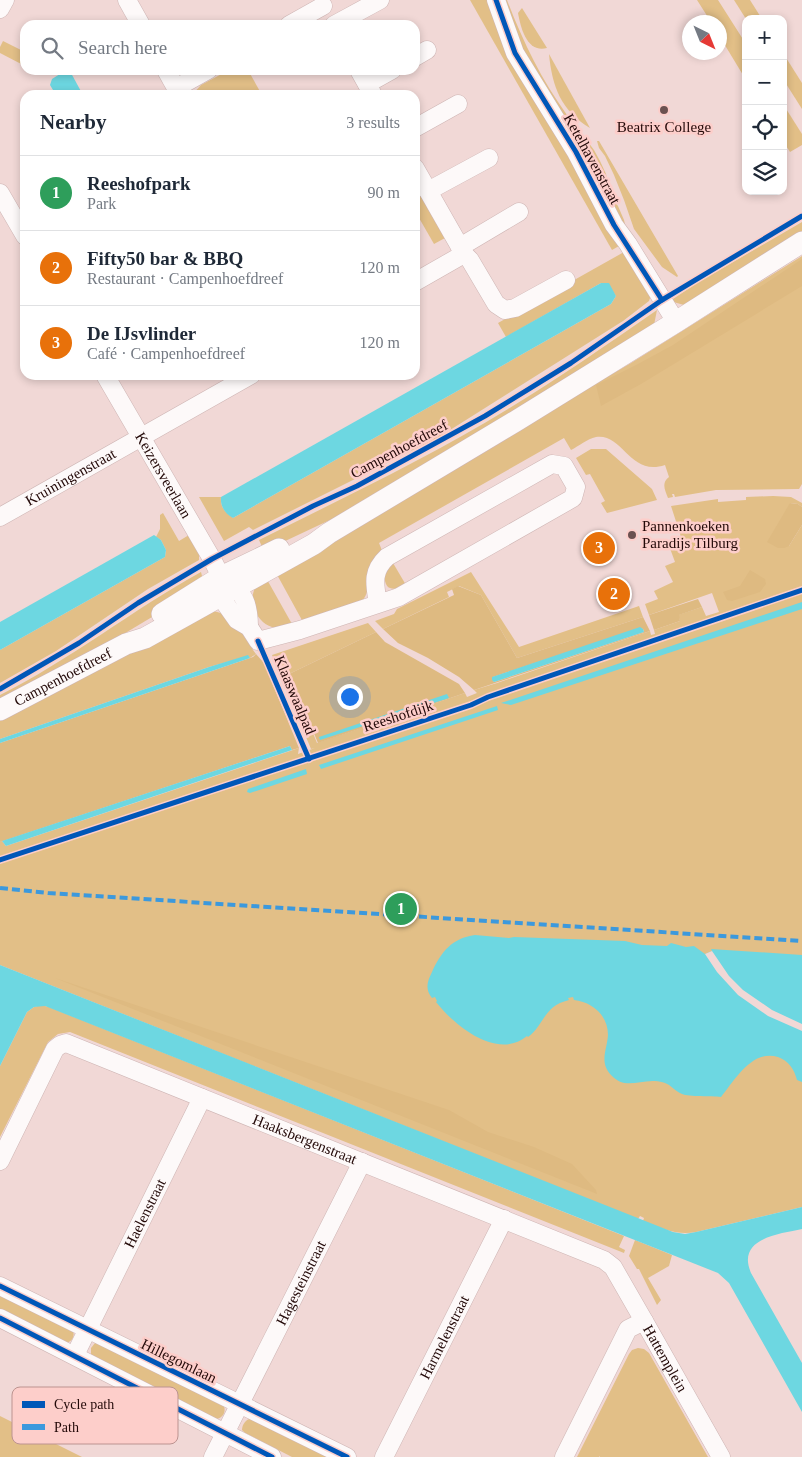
<!DOCTYPE html>
<meta charset="utf-8">
<style>
body{margin:0;font-family:Georgia,serif;background:#f6f6f7;color:#1f2937}
.controls{position:absolute;right:15px;top:15px;display:grid;overflow:hidden;border-radius:10px;box-shadow:0 2px 8px #0003}
.controls button{width:45px;height:45px;display:grid;place-items:center;padding:0;border:0;border-bottom:1px solid #e0e1e3;background:#fff;color:#1f2937;font:25px sans-serif}
.compass{position:absolute;left:682px;top:15px;width:45px;height:45px;border-radius:50%;background:#fff;box-shadow:0 2px 8px #0003;rotate:137deg}
.you{position:absolute;left:349px;top:696px;width:18px;height:18px;margin:-12px;border:4px solid #fff;border-radius:50%;background:#1a73e8;box-shadow:0 0 0 8px #1a73e833}
.badge{display:grid;place-items:center;width:32px;height:32px;border-radius:50%;background:#6b5150;color:#fff;font-size:16px;font-weight:700}
.pin{position:absolute;translate:-50% -50%;border:2px solid #fff;box-shadow:0 1px 5px #0006}
.list{margin:0;padding:0;list-style:none}
h2{display:flex;justify-content:space-between;align-items:center;height:65px;margin:0;padding:0 20px;font-size:21px}
h2 small{font-size:16px;font-weight:400;color:#747a83}
.list li{display:grid;grid-template-columns:32px 1fr auto;gap:15px;align-items:center;box-sizing:border-box;height:75px;padding:0 20px;border-top:1px solid #e0e1e3}
.list b{display:block;font-size:19px;white-space:nowrap}
.list p{margin:0;font-size:16px;white-space:nowrap;color:#747a83}
.list em{font-size:16px;font-style:normal;color:#747a83}
.icon{flex:none;width:28px;height:28px;fill:none;stroke:currentColor;stroke-width:2;stroke-linecap:round;stroke-linejoin:round}
.map{position:relative;flex:none;width:802px;height:1457px;overflow:hidden}
.search{position:absolute;background:#fff;box-shadow:0 2px 8px #0003;left:20px;top:20px;width:400px;height:55px;display:flex;align-items:center;gap:12px;box-sizing:border-box;padding:0 18px;border-radius:15px;color:#747a83;font-size:19px}
.panel{position:absolute;background:#fff;box-shadow:0 2px 8px #0003;left:20px;top:90px;width:400px;height:290px;border-radius:15px}
.map>svg:first-child{display:block}
.green{fill:#e2bf87}
.forest{fill:#deba81;fill-rule:evenodd}
.water{fill:#6dd7e1}
.pier{fill:#f1d8d6}
.lines{fill:none;stroke-linecap:round;stroke-linejoin:round}
.minor-casing{stroke:#ceb5b4;stroke-width:19}
.tertiary-casing{stroke:#ceb5b4;stroke-width:22}
.minor{stroke:#fdf9f9;stroke-width:18}
.tertiary{stroke:#fdf9f9;stroke-width:21}
.quiet{stroke:#3c99dd;stroke-width:4;stroke-dasharray:8 4;stroke-linecap:butt}
.cycleway-casing{stroke:#fdceca;stroke-width:8}
.cycleway{stroke:#0057b8;stroke-width:5}
.poi-dot{fill:#6b5150;stroke:#fdceca;stroke-width:2}
.labels{text-anchor:middle;dominant-baseline:central;stroke-width:5;stroke-linejoin:round;paint-order:stroke}
.poi-label{font-size:15px;fill:#230908;stroke:#fdceca}
.street-label{font-size:15px;fill:#230908;stroke:#fdceca}
.key{fill:#fdceca;stroke:#bc9390;stroke-width:1}
.key-label{font-size:14px;fill:#230908}
</style>
<div class="map">
<svg width="802" height="1457" viewBox="0 0 802 1457">
<rect width="100%" height="100%" fill="#f1d8d6"/>
<g class="green">
<path d="M470,0H489L620,243L619,246L612,250Z"/>
<path d="M501,0H507C523,42 541,79 567,115V118L563,120L532,72Z"/>
<path d="M697,0H718L746,44V80L720,37V22H711Z"/>
<path d="M734,0H750L762,19H746Z"/>
<path d="M522,8L547,48C527,53 521,29 518,13Z"/>
<path d="M3,41L25,52V66L0,53V47Z"/>
<path d="M783,53L802,83V109L783,79Z"/>
<path d="M549,54L590,128C561,111 552,86 549,54Z"/>
<path d="M229,70H248L262,95H192L201,85Z"/>
<path d="M783,104L802,134V145L790,152L783,141Z"/>
<path d="M574,123L594,150L600,161L606,174L611,197L618,206L624,220L628,238L567,125Z"/>
<path d="M597,141H599L678,276L677,277L662,267L634,229L624,200L614,175L605,156L599,148Z"/>
<path d="M415,186L445,238L434,244L415,211Z"/>
<path d="M802,222V232L692,302L684,305L670,301L697,283Z"/>
<path d="M624,252L652,292L649,301L623,321L439,437L253,530L249,527L224,541L199,497H221C220,507 225,512 233,518L611,304L616,296L609,286L601,283L506,337L498,323Z"/>
<path d="M802,256V484L799,489L716,490L675,497L674,494H672L673,497L668,498C665,490 661,483 669,477L665,465C630,477 623,433 596,437C587,439 579,446 571,450L564,438L379,543L383,553C356,573 376,581 363,600L303,622L275,571L631,363Z"/>
<path d="M657,310L654,325L651,329L332,519L264,551L259,540C343,498 428,458 508,409C559,378 608,344 657,310Z"/>
<path d="M591,449H606L652,489L657,500L607,513L601,503L605,501L590,474L586,475L576,458Z"/>
<path d="M773,496L791,497L802,503V507L798,504L790,503L789,546L802,525V1207L696,1232C677,1236 661,1228 643,1221L644,1218L640,1216L638,1219L0,965V842L2,841L6,846L299,748L298,754L315,748L311,749L272,655L368,623L376,632L289,674L317,743L465,693L467,697L477,693L474,690L497,683L650,631L651,635L655,634L654,630L680,621L678,615L702,607L706,616L719,612L712,593L649,615L645,604L658,599L654,591L673,582L665,566L675,562L668,543L672,542L674,546L683,543L671,506L718,499V502L746,500V497Z"/>
<path d="M163,513L179,541L189,535L199,554V560L148,589L56,651L0,683V650L165,557L166,550L161,540L156,537L160,529V515Z"/>
<path d="M393,563L406,585C388,593 384,588 384,569Z"/>
<path d="M201,572L202,576L200,582L157,614L97,650L0,701V695C70,660 132,610 201,572Z"/>
<path d="M471,572L519,647L639,606L643,617L517,658L481,595L459,586L447,592L449,597L383,629L375,621L394,614L397,609Z"/>
<path d="M265,576L292,624C285,626 279,629 272,627C257,623 248,602 255,588C257,584 262,580 265,576Z"/>
<path d="M210,611C233,611 244,638 256,654L250,658L248,656L209,667L0,739V720Z"/>
<path d="M41,1005L49,1007L109,1031L624,1236L619,1247L625,1250L624,1253L70,1032L58,1034L48,1042L0,1137V1066L27,1012L34,1007Z"/>
<path d="M635,1240L672,1255L669,1266L648,1278L661,1300L657,1305L639,1269H637L629,1256Z"/>
<path d="M0,1293L73,1331C75,1336 72,1341 67,1343L0,1311Z"/>
<path d="M95,1343H99L224,1406C226,1412 223,1418 216,1419L91,1355V1348Z"/>
<path d="M638,1348L644,1349L649,1353L708,1457H600L599,1456V1457H577L629,1354L632,1350Z"/>
<path d="M0,1416L82,1457H0Z"/>
<path d="M249,1419H252L329,1457H292L245,1433L242,1430C242,1425 245,1421 249,1419Z"/>
</g>
<g class="forest">
<path d="M802,259V286L641,384L601,406L596,385L638,364L673,345Z"/>
<path d="M790,503L798,504L802,507V525L789,546L784,548H778L767,542Z"/>
<path d="M750,570L765,579L766,584L760,592L732,601L727,600L723,592L740,586Z"/>
<path d="M458,586L481,595L517,658L643,617L650,631L474,690L459,677L428,658L398,643L383,629L454,595L452,589ZM640,628L643,629L644,632L494,682L492,678L493,677Z"/>
<path d="M698,599L702,607L679,615L680,621L654,630L649,615Z"/>
<path d="M376,632L385,642L459,684L465,693L318,743L289,674Z"/>
<path d="M256,654L264,663L299,748L292,750L290,746L0,842V743L253,657Z"/>
<path d="M55,978L449,1110L488,1132L534,1147L572,1164L596,1190L597,1194Z"/>
</g>
<g class="water">
<path d="M63,72L71,73L83,95H56L50,85L52,79Z"/>
<path d="M601,283H609L616,296L611,304L233,518C225,514 220,506 221,497Z"/>
<path d="M154,535L161,540L166,550L165,557L0,650V622Z"/>
<path d="M802,602V609L511,705L501,703Z"/>
<path d="M640,627L643,629L644,632L494,682L492,680V677Z"/>
<path d="M248,655L250,658L0,743V739L209,667Z"/>
<path d="M447,694L449,698L320,740L319,737Z"/>
<path d="M497,706L498,710L321,769L319,765Z"/>
<path d="M290,746L292,750L6,846L2,841Z"/>
<path d="M306,769L307,774L250,793L247,792L248,789Z"/>
<path d="M475,935L509,938L514,937L625,941L642,945L667,946L671,943L686,947L694,946L705,954L712,951L711,949L802,955V1082L797,1080C794,1069 789,1061 778,1057C752,1049 735,1080 721,1097C712,1096 689,1097 682,1094C671,1089 671,1082 655,1081C638,1080 625,1090 611,1075C599,1062 607,1050 608,1035C608,1015 592,1002 574,1000L573,997L568,998L569,1000C543,1006 544,1026 528,1037L527,1036C497,1061 454,1025 436,1002L437,1001L435,997L432,998C425,989 427,982 432,972C441,952 452,938 475,935Z"/>
<path d="M0,965L673,1232L685,1234L696,1232L802,1207V1229C779,1234 736,1238 751,1273L802,1363V1412L729,1283L718,1273L45,1006L34,1007L27,1012L0,1066Z"/>
</g>
<path class="pier" d="M712,951L729,976L743,990L772,1010L802,1024V1031L768,1016L738,995L717,972L705,954Z"/>
<g class="lines">
<defs>
<g id="minor">
<path d="M127,0L141,25"/>
<path d="M496,0L515,53L576,152L614,225L628,244L676,322"/>
<path d="M0,9L5,0"/>
<path d="M289,25L323,6"/>
<path d="M334,25L380,0"/>
<path d="M415,57L427,50"/>
<path d="M166,70L180,95"/>
<path d="M359,70L373,95"/>
<path d="M367,84L392,70"/>
<path d="M176,88L208,70"/>
<path d="M415,128L458,104"/>
<path d="M415,168L464,254L415,282"/>
<path d="M428,191L489,158"/>
<path d="M0,193L25,236"/>
<path d="M460,247L519,212"/>
<path d="M464,254L470,260L496,304L505,310L515,308L566,280"/>
<path id="s1" d="M105,375L212,559L221,577L220,596L237,620L249,627L258,641L300,630L399,597L573,498L576,487L564,466L552,464L387,557C371,572 375,585 378,604"/>
<path id="s2" d="M0,517L251,375"/>
<path d="M226,580C244,591 249,605 249,627"/>
<path id="s3" d="M0,1161L55,1049L60,1045L66,1043L604,1260L613,1267L644,1321"/>
<path d="M0,1286L347,1457"/>
<path d="M0,1318L272,1457"/>
<path id="s4" d="M75,1355L202,1098"/>
<path id="s5" d="M213,1457L362,1162"/>
<path id="s6" d="M384,1457L504,1219"/>
<path id="s7" d="M564,1457L628,1329L644,1321L721,1457"/>
</g>
<g id="tertiary">
<path d="M162,614L221,577L279,549"/>
<path id="s8" d="M0,710L126,644L145,638L314,544L329,533L516,421L676,322L802,242"/>
</g>
</defs>
<use href="#minor" class="minor-casing"/>
<use href="#tertiary" class="tertiary-casing"/>
<use href="#minor" class="minor"/>
<use href="#tertiary" class="tertiary"/>
<path class="quiet" d="M0,888L48,893L802,941"/>
<defs>
<g id="cycleway">
<path d="M496,0L515,53L576,152L614,225L662,300"/>
<path d="M258,641L309,759"/>
<path d="M0,689L79,643L138,603L212,559L313,506L357,486L485,416L571,363L662,300L802,216"/>
<path d="M0,860L471,705L488,697L802,590"/>
<path d="M0,1286L347,1457"/>
<path d="M0,1318L272,1457"/>
</g>
</defs>
<use href="#cycleway" class="cycleway-casing"/>
<use href="#cycleway" class="cycleway"/>
</g>
<g class="poi-dot">
<circle cx="664" cy="110" r="5"/>
<circle cx="632" cy="535" r="5"/>
</g>
<g class="labels">
<g class="poi-label">
<text x="664" y="127">Beatrix College</text>
<text x="642" y="526" text-anchor="start">Pannenkoeken<tspan x="642" dy="17">Paradijs Tilburg</tspan></text>
</g>
<g class="street-label">
<text transform="translate(592 159) rotate(61)">Ketelhavenstraat</text>
<text transform="translate(399 449) rotate(-28)">Campenhoefdreef</text>
<text stroke="none"><textPath href="#s1" startOffset="116">Keizersveerlaan</textPath></text>
<text stroke="none"><textPath href="#s2" startOffset="81">Kruiningenstraat</textPath></text>
<text stroke="none"><textPath href="#s8" startOffset="71">Campenhoefdreef</textPath></text>
<text transform="translate(295 695) rotate(67)">Klaaswaalpad</text>
<text transform="translate(398 716) rotate(-18)">Reeshofdijk</text>
<text stroke="none"><textPath href="#s3" startOffset="395">Haaksbergenstraat</textPath></text>
<text stroke="none"><textPath href="#s4" startOffset="158">Haelenstraat</textPath></text>
<text stroke="none"><textPath href="#s5" startOffset="195">Hagesteinstraat</textPath></text>
<text stroke="none"><textPath href="#s6" startOffset="134">Harmelenstraat</textPath></text>
<text stroke="none"><textPath href="#s7" startOffset="204">Hattemplein</textPath></text>
<text transform="translate(179 1361) rotate(26)">Hillegomlaan</text>
</g>
</g>
<rect x="12" y="1387" width="166" height="57" rx="8" class="key"/>
<rect x="22" y="1401" width="23" height="7" fill="#0057b8"/>
<rect x="22" y="1424" width="23" height="6" fill="#3c99dd"/>
<g class="key-label">
<text x="54" y="1409">Cycle path</text>
<text x="54" y="1432">Path</text>
</g>
</svg>
<div class="controls">
<button>+</button>
<button>−</button>
<button><svg class="icon" aria-label="locate" viewBox="0 0 24 24"><circle cx="12" cy="12" r="6"/><path d="M12 2v4M12 18v4M2 12h4M18 12h4"/></svg></button>
<button><svg class="icon" aria-label="layers" viewBox="0 0 24 24"><path d="M12 4l9 5-9 5-9-5zM3 14l9 5 9-5"/></svg></button>
</div>
<svg class="compass" viewBox="-18 -18 36 36"><path d="M0-13l5 13h-10z" fill="#e53935"/><path d="M0 13l5-13h-10z" fill="#747a83"/></svg>
<div class="you"></div>
<div class="pin badge" style="left:401px;top:909px;background:#2e9e5b">1</div>
<div class="pin badge" style="left:614px;top:594px;background:#e8710a">2</div>
<div class="pin badge" style="left:599px;top:548px;background:#e8710a">3</div>
<div class="search"><svg class="icon" aria-label="search" viewBox="0 0 24 24"><circle cx="10" cy="10" r="6"/><path d="M15 15l6 6"/></svg>Search here</div>
<section class="panel">
<h2>Nearby<small>3 results</small></h2>
<ul class="list">
<li><span class="badge" style="background:#2e9e5b">1</span><div><b>Reeshofpark</b><p>Park</p></div><em>90 m</em></li>
<li><span class="badge" style="background:#e8710a">2</span><div><b>Fifty50 bar &amp; BBQ</b><p>Restaurant · Campenhoefdreef</p></div><em>120 m</em></li>
<li><span class="badge" style="background:#e8710a">3</span><div><b>De IJsvlinder</b><p>Café · Campenhoefdreef</p></div><em>120 m</em></li>
</ul>
</section>
</div>
